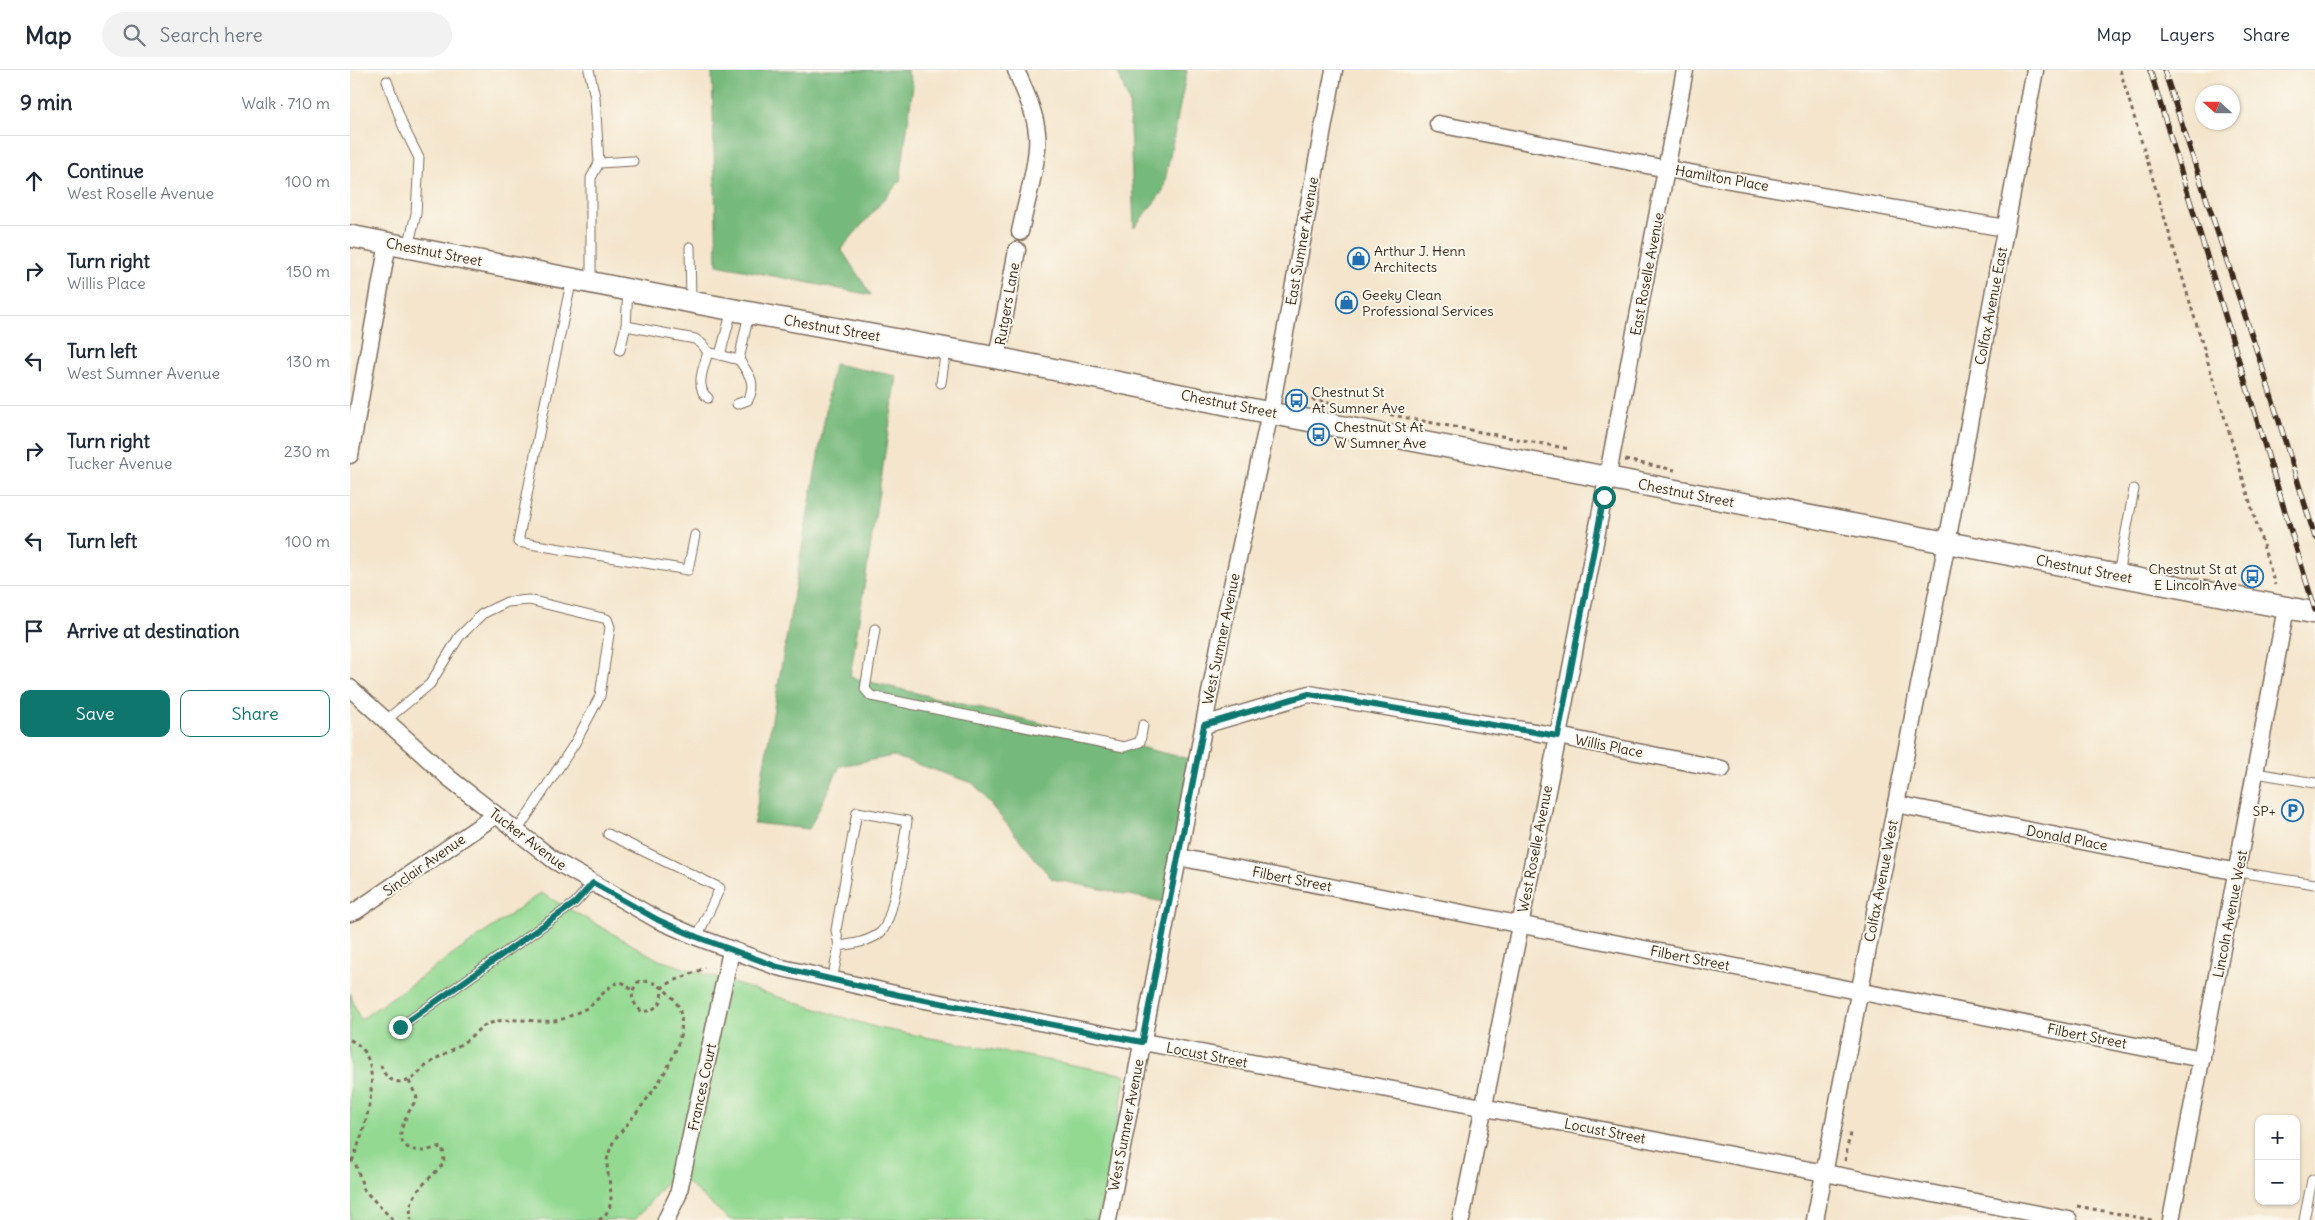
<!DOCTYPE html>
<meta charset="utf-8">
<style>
body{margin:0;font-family:Delius,sans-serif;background:#f2f2f3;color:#1f2937}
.controls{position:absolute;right:15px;bottom:15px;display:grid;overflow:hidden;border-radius:10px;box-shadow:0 1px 4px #0004}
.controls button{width:45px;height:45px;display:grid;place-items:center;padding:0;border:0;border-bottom:1px solid #e0e1e3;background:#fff;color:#1f2937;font:25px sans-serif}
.compass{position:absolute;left:1845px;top:15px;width:45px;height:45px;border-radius:50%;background:#fff;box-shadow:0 1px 4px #0004;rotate:291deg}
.stop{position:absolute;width:15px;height:15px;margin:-11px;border:4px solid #0f766e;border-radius:50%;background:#fff}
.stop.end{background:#0f766e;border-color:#fff;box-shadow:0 1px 5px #0008}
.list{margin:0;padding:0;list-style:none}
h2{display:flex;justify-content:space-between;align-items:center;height:65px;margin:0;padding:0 20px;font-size:21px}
h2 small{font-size:16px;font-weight:400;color:#747a83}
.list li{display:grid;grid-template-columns:32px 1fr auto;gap:15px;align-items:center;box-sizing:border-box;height:90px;padding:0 20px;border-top:1px solid #e0e1e3}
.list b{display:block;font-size:19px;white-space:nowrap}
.list p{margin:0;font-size:16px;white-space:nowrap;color:#747a83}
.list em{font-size:16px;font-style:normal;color:#747a83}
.actions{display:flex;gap:10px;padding:15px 20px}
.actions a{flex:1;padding:11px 0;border:1px solid #0f766e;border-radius:10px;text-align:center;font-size:18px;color:#0f766e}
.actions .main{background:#0f766e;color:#fff}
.icon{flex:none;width:28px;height:28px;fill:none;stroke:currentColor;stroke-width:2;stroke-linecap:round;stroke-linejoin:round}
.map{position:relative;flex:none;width:1965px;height:1150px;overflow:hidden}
header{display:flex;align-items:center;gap:30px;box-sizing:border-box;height:70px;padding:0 25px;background:#fff;border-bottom:1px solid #e0e1e3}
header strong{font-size:24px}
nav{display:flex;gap:28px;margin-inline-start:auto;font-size:18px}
.search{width:350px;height:45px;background:#f2f2f3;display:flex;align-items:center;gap:12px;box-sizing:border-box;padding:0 18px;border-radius:28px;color:#747a83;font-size:19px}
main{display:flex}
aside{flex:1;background:#fff}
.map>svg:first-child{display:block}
.green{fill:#93d992;stroke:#678258}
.forest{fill:#76b97c;stroke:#58724d}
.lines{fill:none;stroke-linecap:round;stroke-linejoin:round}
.service-casing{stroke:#7c6b5b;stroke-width:11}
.minor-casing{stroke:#7c6b5b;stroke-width:19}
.tertiary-casing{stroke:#7c6b5b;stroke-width:24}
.path{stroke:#7c6b5b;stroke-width:3;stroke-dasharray:4 4;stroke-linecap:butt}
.service{stroke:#fff;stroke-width:9}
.minor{stroke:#fff;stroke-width:16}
.tertiary{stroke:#fff;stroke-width:21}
.rail-casing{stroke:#3b2a1e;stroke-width:5.5}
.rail{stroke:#fbf7ec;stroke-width:4;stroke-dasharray:11;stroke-linecap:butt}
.route{stroke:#0f766e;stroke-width:6}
.labels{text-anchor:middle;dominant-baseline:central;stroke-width:4;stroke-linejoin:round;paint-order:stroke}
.street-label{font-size:14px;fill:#3b2a1e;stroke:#fbf7ec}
.poi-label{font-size:14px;fill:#3b2a1e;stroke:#fbf7ec;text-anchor:start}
</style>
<header>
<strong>Map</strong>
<div class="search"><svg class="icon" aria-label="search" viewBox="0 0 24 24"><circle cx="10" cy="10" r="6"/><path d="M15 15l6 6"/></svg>Search here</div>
<nav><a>Map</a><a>Layers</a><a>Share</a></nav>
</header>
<main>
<aside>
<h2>9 min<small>Walk · 710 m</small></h2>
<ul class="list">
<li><svg class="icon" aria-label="ahead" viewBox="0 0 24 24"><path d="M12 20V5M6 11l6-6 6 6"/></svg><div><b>Continue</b><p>West Roselle Avenue</p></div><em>100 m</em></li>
<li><svg class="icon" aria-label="right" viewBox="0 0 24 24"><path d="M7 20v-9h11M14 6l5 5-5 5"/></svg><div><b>Turn right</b><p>Willis Place</p></div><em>150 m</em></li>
<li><svg class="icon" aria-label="left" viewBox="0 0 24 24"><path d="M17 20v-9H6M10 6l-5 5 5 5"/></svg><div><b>Turn left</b><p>West Sumner Avenue</p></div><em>130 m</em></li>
<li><svg class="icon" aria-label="right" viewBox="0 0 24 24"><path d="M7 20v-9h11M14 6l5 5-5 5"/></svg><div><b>Turn right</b><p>Tucker Avenue</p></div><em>230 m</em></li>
<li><svg class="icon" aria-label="left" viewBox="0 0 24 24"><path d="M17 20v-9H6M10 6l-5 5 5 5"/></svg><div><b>Turn left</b></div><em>100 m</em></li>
<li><svg class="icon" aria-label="arrive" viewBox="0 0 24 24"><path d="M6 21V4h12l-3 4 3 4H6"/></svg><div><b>Arrive at destination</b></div></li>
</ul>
<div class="actions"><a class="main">Save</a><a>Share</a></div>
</aside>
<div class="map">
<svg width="1965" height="1150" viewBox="0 0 1965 1150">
<rect width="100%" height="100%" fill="#fbf7ec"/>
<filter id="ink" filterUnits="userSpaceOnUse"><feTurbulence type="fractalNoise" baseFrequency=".02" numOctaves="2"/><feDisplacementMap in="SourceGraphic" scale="10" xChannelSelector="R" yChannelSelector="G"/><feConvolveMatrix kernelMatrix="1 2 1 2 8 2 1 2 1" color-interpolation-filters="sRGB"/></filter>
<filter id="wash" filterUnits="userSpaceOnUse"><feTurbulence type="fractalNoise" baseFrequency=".0096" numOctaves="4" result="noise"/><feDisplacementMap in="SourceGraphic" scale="20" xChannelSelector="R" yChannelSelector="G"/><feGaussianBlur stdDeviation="1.12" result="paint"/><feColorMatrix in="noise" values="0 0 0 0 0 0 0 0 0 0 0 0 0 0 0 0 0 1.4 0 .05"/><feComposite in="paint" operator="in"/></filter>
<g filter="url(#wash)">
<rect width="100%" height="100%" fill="#f4e5cc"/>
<path class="green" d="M191,823L309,890L528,958L776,1005L749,1150H380L325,1102L285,1150H0V923L10,950Z"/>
<g class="forest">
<path d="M362,0H557L563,15L550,111L491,179L521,225L367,195Z"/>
<path d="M767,0H837L813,121L784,158L779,32Z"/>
<path d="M484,294L547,306L500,607L843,690L818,833L702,809L623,713L543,686L490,696L459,759L404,753Z"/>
</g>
</g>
<g filter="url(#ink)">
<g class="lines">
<defs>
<g id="service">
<path d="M239,0L245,27L249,93"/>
<path d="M37,11L53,56L69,88L66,144L58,177"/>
<path d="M340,177L341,232"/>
<path d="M222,209L193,343L168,472L338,500L345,465"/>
<path d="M241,212V108L249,93L283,91"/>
<path d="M276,256L345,269L352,274L358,282L389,290C399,304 407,313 398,330L387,334"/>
<path d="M270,280L276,256L278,219"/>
<path d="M358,282C354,297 344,317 358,328"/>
<path d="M370,285L382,240"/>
<path d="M389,290L399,243"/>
<path d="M591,313L596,279"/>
<path d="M1768,505L1784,419"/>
<path d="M525,559L515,619L521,626L774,677L790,672L793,655"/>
<path d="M35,651L80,614L109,567L132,544L157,532L179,530L257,549L260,557L250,626L225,673L167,761"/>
<path d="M1906,703L1965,713"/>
<path d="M258,764L370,818L347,867"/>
<path d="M1888,802L1965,814"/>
<path d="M482,910L489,876L486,860L507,742L557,751C554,771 544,853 530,863C518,872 503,874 489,876"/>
<path d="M50,957L225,833L243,813"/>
<path d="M1954,1150L1962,1110L1965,1111"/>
</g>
<g id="minor">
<path d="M666,0C674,20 685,41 687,63C690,87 675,136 670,162"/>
<path d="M1088,54L1317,99L1655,158"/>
<path d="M647,288L667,180"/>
<path d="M0,385L38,173"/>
<path d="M0,618L99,708L205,791L308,850L347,867L428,897L549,925L1719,1150"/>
<path d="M854,655L959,624L1208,666L1372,699"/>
<path d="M1546,734L1888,802"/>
<path d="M828,787L1852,989"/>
<path d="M0,843L6,841L146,745"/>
<path d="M316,1150L328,1125L381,881"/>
<path d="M758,1150L872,561L920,343L984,0"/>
<path d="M1111,1150L1208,666L1335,0"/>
<path d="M1465,1150L1597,472L1685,0"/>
<path d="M1821,1150L1936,538"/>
</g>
<path id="tertiary" d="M0,166L341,232L647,288L920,343L1965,543"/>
</defs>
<use href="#service" class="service-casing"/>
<use href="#minor" class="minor-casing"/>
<use href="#tertiary" class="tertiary-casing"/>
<g class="path">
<path d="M1770,0L1925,515"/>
<path d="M938,325L1219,379"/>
<path d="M1275,390L1325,400"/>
<path d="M0,970C40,986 14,1063 2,1091"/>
<path d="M31,995C34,1010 50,1017 63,1008C69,1004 73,997 80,993C92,984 106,979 118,969C124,964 129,958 136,955C158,945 181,953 204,951C214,950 225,943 235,939C250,933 267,895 282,922"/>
<path d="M59,1011L67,1028C57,1045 35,1077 70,1081C78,1082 85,1076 93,1078L94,1093C79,1111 56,1123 61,1150"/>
<path d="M0,1090L5,1092L14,1120L43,1150"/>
<path d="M1495,1091L1500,1063"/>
<path d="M1727,1136L1802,1150"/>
<path d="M249,1150C270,1137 257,1111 257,1093C257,1085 261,1078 264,1070C289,1040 360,961 319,924C310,915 301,909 288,912C279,923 281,932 292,942L302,940L310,933C312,929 311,921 313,917C315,914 348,901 355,898"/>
</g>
<use href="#service" class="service"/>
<use href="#minor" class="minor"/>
<use href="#tertiary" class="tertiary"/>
<defs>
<g id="rail">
<path d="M1800,0L1965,540"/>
<path d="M1814,0L1914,303L1965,467"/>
</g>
</defs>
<use href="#rail" class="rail-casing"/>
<use href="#rail" class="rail"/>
</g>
</g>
<g class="lines" filter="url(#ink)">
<path class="route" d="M50,957L225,833L243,813L308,850L347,867L428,897L549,925L792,972L854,655L959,624L1208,666L1254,427"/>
</g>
<defs>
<symbol id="shop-ring" viewBox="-11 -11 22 22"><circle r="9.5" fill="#fbf7ec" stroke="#1f6fb2" stroke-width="1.5"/><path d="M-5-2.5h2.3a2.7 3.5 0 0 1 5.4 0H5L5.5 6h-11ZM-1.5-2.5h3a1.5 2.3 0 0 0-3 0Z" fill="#1f6fb2"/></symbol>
<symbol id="bus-ring" viewBox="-11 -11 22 22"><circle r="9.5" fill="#fbf7ec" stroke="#1f6fb2" stroke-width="1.5"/><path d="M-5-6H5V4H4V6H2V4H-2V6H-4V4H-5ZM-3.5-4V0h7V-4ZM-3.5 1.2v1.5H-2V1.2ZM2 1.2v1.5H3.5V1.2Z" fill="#1f6fb2"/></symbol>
<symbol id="parking-ring" viewBox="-11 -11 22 22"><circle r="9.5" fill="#fbf7ec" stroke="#1f6fb2" stroke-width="1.5"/><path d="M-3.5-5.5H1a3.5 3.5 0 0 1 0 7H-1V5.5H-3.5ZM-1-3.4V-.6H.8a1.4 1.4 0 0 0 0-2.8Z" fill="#1f6fb2"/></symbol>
</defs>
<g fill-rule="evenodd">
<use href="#shop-ring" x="996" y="176" width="25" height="25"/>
<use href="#shop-ring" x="984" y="220" width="25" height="25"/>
<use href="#bus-ring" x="934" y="318" width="25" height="25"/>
<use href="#bus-ring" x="956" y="352" width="25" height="25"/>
<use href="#bus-ring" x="1890" y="494" width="25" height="25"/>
<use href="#parking-ring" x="1930" y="728" width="25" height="25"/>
</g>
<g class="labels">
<g class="street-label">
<text transform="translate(1372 108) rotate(10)">Hamilton Place</text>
<text transform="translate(952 171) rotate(-80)">East Sumner Avenue</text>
<text transform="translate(84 182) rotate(11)">Chestnut Street</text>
<text transform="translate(1297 204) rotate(-79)">East Roselle Avenue</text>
<text transform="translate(657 234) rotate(-80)">Rutgers Lane</text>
<text transform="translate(1641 236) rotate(-79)">Colfax Avenue East</text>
<text transform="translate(482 258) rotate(10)">Chestnut Street</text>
<text transform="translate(879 334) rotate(11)">Chestnut Street</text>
<text transform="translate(1336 423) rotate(11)">Chestnut Street</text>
<text transform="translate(1734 499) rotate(11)">Chestnut Street</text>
<text transform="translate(871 569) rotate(-78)">West Sumner Avenue</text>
<text transform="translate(1259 676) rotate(11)">Willis Place</text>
<text transform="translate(1717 768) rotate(11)">Donald Place</text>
<text transform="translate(178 769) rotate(37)">Tucker Avenue</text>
<text transform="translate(1185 779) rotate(-79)">West Roselle Avenue</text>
<text transform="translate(74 795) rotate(-35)">Sinclair Avenue</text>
<text transform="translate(942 809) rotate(11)">Filbert Street</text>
<text transform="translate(1531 811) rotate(-79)">Colfax Avenue West</text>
<text transform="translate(1880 844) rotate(-79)">Lincoln Avenue West</text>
<text transform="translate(1340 888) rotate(11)">Filbert Street</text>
<text transform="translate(1737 966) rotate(11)">Filbert Street</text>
<text transform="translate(857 985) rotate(11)">Locust Street</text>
<text transform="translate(352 1017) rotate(-78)">Frances Court</text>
<text transform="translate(776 1055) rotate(-79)">West Sumner Avenue</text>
<text transform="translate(1255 1061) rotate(11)">Locust Street</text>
</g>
<g class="poi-label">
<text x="1024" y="181">Arthur J. Henn<tspan x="1024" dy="16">Architects</tspan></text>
<text x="1012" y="225">Geeky Clean<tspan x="1012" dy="16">Professional Services</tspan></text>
<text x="962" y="322">Chestnut St<tspan x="962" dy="16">At Sumner Ave</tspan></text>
<text x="984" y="357">Chestnut St At<tspan x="984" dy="16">W Sumner Ave</tspan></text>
<text x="1887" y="499" text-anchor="end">Chestnut St at<tspan x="1887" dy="16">E Lincoln Ave</tspan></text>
<text x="1926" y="741" text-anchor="end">SP+</text>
</g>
</g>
</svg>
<div class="controls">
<button>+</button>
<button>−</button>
</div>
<svg class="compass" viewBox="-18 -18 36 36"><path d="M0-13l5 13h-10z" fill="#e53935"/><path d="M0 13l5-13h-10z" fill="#747a83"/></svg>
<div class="stop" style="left:1254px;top:427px"></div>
<div class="stop end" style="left:50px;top:957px"></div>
</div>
</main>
